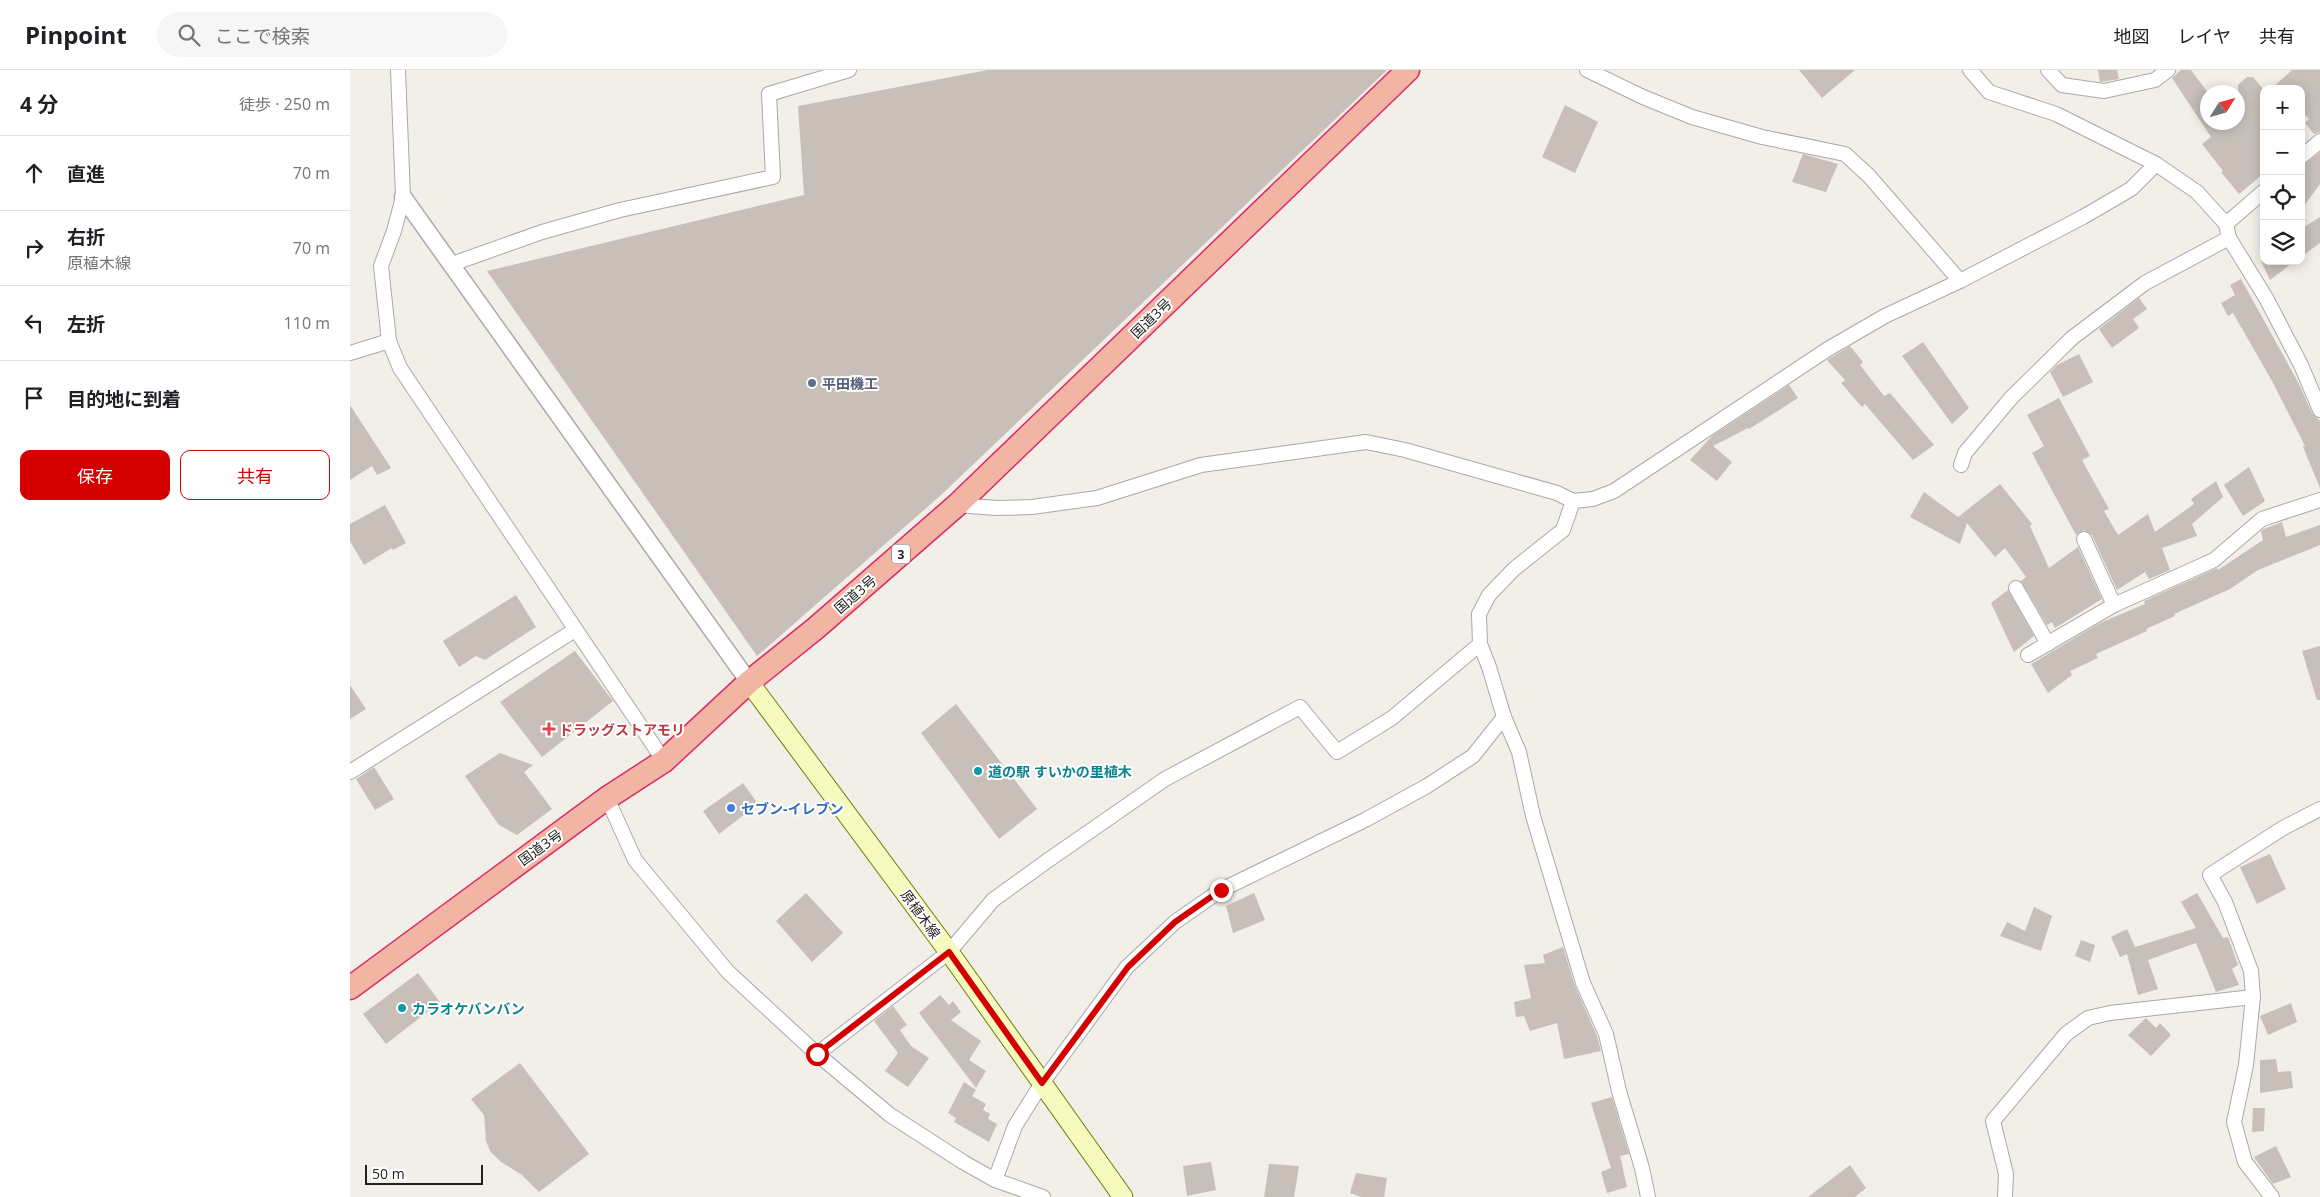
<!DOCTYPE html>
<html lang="ja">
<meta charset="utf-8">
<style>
body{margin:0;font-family:"Open Sans","Noto Sans JP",sans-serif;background:#f6f6f6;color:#202124}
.controls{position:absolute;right:15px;top:15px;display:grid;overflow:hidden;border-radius:10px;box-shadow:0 2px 12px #0003}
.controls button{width:45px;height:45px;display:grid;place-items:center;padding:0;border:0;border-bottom:1px solid #e0e0e0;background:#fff;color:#202124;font:25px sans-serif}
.compass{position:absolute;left:1850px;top:15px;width:45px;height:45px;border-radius:50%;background:#fff;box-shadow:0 2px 12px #0003;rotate:53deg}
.scale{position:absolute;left:15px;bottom:12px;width:118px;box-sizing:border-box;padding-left:5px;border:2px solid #222;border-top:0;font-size:14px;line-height:18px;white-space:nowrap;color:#222;-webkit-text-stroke:4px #fff;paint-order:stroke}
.stop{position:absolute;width:15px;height:15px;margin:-11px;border:4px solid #d40000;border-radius:50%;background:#fff}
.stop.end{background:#d40000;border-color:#fff;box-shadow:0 1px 5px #0008}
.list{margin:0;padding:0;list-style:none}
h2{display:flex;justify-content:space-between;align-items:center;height:65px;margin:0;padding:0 20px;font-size:21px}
h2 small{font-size:16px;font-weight:400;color:#757577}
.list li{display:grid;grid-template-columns:32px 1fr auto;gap:15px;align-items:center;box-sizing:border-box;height:75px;padding:0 20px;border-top:1px solid #e0e0e0}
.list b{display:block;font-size:19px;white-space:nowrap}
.list p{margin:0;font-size:16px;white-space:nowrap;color:#757577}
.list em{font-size:16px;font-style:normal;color:#757577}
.actions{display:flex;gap:10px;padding:15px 20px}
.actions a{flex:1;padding:11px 0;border:1px solid #d40000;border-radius:10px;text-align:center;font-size:18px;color:#d40000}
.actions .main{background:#d40000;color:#fff}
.icon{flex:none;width:28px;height:28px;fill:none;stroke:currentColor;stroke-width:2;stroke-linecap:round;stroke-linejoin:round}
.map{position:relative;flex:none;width:1970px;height:1127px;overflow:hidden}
header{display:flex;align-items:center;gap:30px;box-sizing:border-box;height:70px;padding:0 25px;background:#fff;border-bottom:1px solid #e0e0e0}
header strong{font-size:24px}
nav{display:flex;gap:28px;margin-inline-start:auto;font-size:18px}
.search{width:350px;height:45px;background:#f6f6f6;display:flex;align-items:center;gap:12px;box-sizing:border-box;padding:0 18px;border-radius:28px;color:#757577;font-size:19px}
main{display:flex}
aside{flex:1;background:#fff}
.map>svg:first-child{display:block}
.building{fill:#c7bfb8}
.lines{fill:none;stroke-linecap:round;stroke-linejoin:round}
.minor-casing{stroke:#a9a9a9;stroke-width:16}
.tertiary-casing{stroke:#a9a9a9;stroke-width:19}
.secondary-casing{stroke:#707d05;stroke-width:21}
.trunk-casing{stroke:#dc2a67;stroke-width:25}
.minor{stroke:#fff;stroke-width:14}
.tertiary{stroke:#fff;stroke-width:16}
.secondary{stroke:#f7fabf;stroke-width:19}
.trunk{stroke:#f2b4a3;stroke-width:22}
.route{stroke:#d40000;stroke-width:6}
.service-dot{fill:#5c6f8a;stroke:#fff;stroke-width:2}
.health-dot{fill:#e0444e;stroke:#fff;stroke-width:2}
.culture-dot{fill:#0f9aa8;stroke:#fff;stroke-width:2}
.shop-dot{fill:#3f7fe0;stroke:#fff;stroke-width:2}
.labels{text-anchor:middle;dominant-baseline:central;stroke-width:4;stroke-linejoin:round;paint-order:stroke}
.shield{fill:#fff;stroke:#646464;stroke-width:1}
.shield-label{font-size:12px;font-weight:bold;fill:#222}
.street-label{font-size:14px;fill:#222;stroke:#fff}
.service-label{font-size:14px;font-weight:bold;fill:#4e5e75;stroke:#fff;text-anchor:start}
.health-label{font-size:14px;font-weight:bold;fill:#be3a42;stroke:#fff;text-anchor:start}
.culture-label{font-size:14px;font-weight:bold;fill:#0d838f;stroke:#fff;text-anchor:start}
.shop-label{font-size:14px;font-weight:bold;fill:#366cbe;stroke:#fff;text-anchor:start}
</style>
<header>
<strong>Pinpoint</strong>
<div class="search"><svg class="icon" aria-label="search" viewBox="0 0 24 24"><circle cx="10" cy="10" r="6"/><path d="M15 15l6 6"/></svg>ここで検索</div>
<nav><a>地図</a><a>レイヤ</a><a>共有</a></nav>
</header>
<main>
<aside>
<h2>4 分<small>徒歩 · 250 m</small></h2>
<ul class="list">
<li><svg class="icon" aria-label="ahead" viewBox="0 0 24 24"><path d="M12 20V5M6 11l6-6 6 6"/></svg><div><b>直進</b></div><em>70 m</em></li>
<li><svg class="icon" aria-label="right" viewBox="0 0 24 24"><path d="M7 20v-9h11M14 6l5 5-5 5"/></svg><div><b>右折</b><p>原植木線</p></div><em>70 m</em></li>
<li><svg class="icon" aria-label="left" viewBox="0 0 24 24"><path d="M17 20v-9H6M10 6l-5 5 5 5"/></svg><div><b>左折</b></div><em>110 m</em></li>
<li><svg class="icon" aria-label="arrive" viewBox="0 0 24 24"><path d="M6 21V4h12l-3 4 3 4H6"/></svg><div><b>目的地に到着</b></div></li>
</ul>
<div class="actions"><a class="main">保存</a><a>共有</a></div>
</aside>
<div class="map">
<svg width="1970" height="1127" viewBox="0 0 1970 1127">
<rect width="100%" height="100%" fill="#f2efe9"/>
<g class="building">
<path d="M638,0H1037L590,426L407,586L137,201L454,125L448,36Z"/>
<path d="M1449,0H1505L1472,28Z"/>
<path d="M1748,0H1767L1769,9L1750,12Z"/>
<path d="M1831,0H1841L1858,23V52H1888V15L1897,7H1903L1914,20V103L1889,124L1871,102L1873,101L1852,74L1861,67L1822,8Z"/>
<path d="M1942,0H1970V62L1964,64L1955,53L1959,49L1951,41V19H1921Z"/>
<path d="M1215,35L1248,52L1225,103L1192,87Z"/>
<path d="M1970,82V114L1951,140V97Z"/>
<path d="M1453,84L1488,94L1476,122L1442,112Z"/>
<path d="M1970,147V173L1951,187V159Z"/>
<path d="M1911,191H1945L1920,210Z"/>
<path d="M1891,209L1949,314L1962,343L1970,351V418L1953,377L1955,376L1922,311L1883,243L1878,246L1871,233L1885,225L1880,215Z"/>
<path d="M1789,228L1797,239L1783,249L1789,258L1762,278L1749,259Z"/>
<path d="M1573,272L1619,338L1602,354L1552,286Z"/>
<path d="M1500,276L1513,292L1510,295L1534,326L1540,323L1584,375L1563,390L1515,334L1512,337L1491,313L1495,310L1477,290Z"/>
<path d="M1729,284L1743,312L1713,327L1700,302L1707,295Z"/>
<path d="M1439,315L1448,328L1399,359L1398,358L1363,376L1382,392L1367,411L1340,390L1362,366Z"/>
<path d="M1709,328L1740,386L1732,390L1759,439L1754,441L1768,465L1798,444L1805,462L1844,434L1841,429L1866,411L1873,427L1842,454L1847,466L1812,478L1820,500L1799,509L1795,502L1767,520L1742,465L1734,460L1726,465L1682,383L1694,376L1677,345Z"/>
<path d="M0,335L41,398L27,405L22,396L0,410Z"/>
<path d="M1899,397L1915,431L1893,446L1874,415Z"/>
<path d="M1650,414L1682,454L1680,456L1699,498L1728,477L1752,529L1705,558L1702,552L1697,555L1671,511L1676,507L1655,478L1645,487L1617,453L1610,474L1560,447L1574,422L1608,447Z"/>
<path d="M35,435L56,473L43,480L42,478L14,495L0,471V454Z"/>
<path d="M1932,452L1936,467L1970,455V475L1908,500L1880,519L1824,544L1825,546L1796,559L1797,561L1746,584L1748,588L1720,601L1722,605L1698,623L1681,594L1750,553L1795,534L1794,531L1867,498L1868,500L1913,470L1911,461L1914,459Z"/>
<path d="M1658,520L1684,566L1664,582L1641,533Z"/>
<path d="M166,525L186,557L135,590L126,586L109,597L93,571Z"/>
<path d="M1970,576V630H1967L1952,581Z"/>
<path d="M225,581L263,631L192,687L150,632Z"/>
<path d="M0,615L16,639L0,649Z"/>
<path d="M606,634L687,739L649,769L571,663Z"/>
<path d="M150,683L183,695L174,702L202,739L167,765L149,755L115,706Z"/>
<path d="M24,697L44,729L25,740L6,709Z"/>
<path d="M393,713L408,734L369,764L353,741Z"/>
<path d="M1920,784L1936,819L1907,834L1890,797Z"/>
<path d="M456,823L493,863L462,892L426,851Z"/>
<path d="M904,823L915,850L883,863L876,836Z"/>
<path d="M1847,823L1873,868L1878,867L1888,895L1882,899L1889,915L1866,922L1846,873L1798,890L1808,919L1788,925L1777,884L1770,887L1761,867L1777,859L1785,877L1846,858L1831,832Z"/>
<path d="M1684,837L1702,846L1691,881L1650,866L1657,852L1675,861Z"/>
<path d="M1731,870L1745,875L1740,892L1725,886Z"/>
<path d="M1213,877L1225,916L1247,966L1251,981L1214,989L1207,953L1180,961L1174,946L1166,947L1164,932L1181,928L1174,895L1195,893L1193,885Z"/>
<path d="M68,903L90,932L36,974L13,944Z"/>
<path d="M590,925L599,935L603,931L611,942L601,950L631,971L619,990L636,1001L626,1018L569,943Z"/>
<path d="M1941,933L1947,952L1918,965L1910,946Z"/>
<path d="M543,936L557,955L550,960L561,976L579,988L558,1017L535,1001L548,983L524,951Z"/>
<path d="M1796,948L1806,958L1810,953L1821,965L1801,986L1778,965Z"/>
<path d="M1926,989L1928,1002L1941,1001L1943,1018L1910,1023V990Z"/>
<path d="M170,993L239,1084L189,1122L172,1105L151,1092L140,1081L136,1071L134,1045L121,1029Z"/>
<path d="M614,1012L626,1020L622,1026L636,1034L633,1040L640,1044L638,1049L647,1054L639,1072L604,1052L606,1048L598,1043Z"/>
<path d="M1262,1027L1279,1084L1270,1086L1277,1117L1257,1123L1251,1102L1261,1098L1241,1033Z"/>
<path d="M1903,1038H1915L1914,1061L1902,1062Z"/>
<path d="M1926,1076L1941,1107L1923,1114L1904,1087Z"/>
<path d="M861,1092L866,1120L837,1126L833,1096Z"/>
<path d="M919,1094L949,1096L944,1127H914Z"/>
<path d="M1500,1095L1516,1118L1505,1127H1458Z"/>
<path d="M1006,1103L1037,1108L1034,1127H1011L1000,1123Z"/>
</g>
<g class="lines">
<defs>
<g id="minor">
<path d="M48,0L53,127L44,161L31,196L39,271L50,298L314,691"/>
<path d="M1237,0L1293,27L1342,47L1412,67L1495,84L1519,106L1610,211"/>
<path d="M1620,0L1639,22L1706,44L1806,94L1847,122L1876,154L1879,168L1916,228L1951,295L1970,340"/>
<path d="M1698,0L1712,15L1754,21L1805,10L1818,0"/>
<path d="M1951,87L1970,71"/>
<path d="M1876,154L1914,121"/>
<path d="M102,194L192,162L270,140L423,107L419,24L499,0"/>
<path d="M0,283L39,271"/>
<path d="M1611,395L1615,383L1661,328L1722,268L1795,213L1879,168"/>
<path d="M1223,431L1213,460L1164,499L1139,525L1129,544L1130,574L1139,597L1154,647L1169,682L1183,746L1233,913L1256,964L1269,1021L1292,1098L1298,1127"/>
<path d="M607,435L646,438L682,437L747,428L851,395L1016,372L1055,380L1207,423L1223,431L1243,429L1264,421L1478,279L1535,246L1610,211L1733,147L1781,119L1806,94"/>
<path d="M1734,469L1764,535"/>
<path d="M1666,518L1698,574"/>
<path d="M1678,585L1764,535L1864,490L1912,449L1970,430"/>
<path d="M0,702L225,560"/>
<path d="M257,728L285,790L378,902L467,984L540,1045L613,1092L645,1110L693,1127"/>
<path d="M467,984L599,882L643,830L697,791L815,709L950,637L987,682L1042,648L1130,574"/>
<path d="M645,1110L665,1056L692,1013L777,897L825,852L871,820L1015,750L1077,716L1123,686L1154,647"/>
<path d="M1655,1127L1656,1104L1643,1051L1716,964L1738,948L1760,943L1903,927"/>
<path d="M1922,1127L1895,1092L1884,1052L1896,995L1903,927L1901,901L1875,832L1860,805L1933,758L1970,739"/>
</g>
<path id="tertiary" d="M53,127L399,612"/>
<path id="secondary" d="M399,612L599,882L773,1127"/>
<path id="trunk" d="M0,918L257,728L314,691L399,612L466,558L607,435L1058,0"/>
</defs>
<use href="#minor" class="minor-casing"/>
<use href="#tertiary" class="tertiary-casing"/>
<use href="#secondary" class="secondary-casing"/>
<use href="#trunk" class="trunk-casing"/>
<use href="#minor" class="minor"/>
<use href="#tertiary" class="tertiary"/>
<use href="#secondary" class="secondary"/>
<use href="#trunk" class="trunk"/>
</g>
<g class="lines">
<path class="route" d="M467,984L599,882L692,1013L778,897L825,852L871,820"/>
</g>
<circle class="service-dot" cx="462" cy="313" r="5"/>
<path class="health-dot" d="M196.5 651.5h5v5h5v5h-5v5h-5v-5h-5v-5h5z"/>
<g class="culture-dot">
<circle cx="628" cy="701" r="5"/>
<circle cx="52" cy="938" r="5"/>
</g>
<circle class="shop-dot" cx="381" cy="738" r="5"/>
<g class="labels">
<rect class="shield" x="542" y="474.5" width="18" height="19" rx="4"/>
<g class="shield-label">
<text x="551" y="484">3</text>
</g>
<g class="street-label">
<text transform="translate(801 248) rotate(-44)">国道3号</text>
<text transform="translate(505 524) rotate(-41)">国道3号</text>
<text transform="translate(190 777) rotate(-36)">国道3号</text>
<text transform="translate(571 844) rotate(54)">原植木線</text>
</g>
<g class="service-label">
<text x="472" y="313">平田機工</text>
</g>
<g class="health-label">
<text x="209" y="659">ドラッグストアモリ</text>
</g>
<g class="culture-label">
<text x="638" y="701">道の駅 すいかの里植木</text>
<text x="62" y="938">カラオケバンバン</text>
</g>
<g class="shop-label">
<text x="391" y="738">セブン-イレブン</text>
</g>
</g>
</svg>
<div class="controls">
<button>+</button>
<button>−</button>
<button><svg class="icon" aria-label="locate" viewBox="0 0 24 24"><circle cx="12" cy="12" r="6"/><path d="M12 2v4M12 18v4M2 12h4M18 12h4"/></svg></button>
<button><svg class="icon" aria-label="layers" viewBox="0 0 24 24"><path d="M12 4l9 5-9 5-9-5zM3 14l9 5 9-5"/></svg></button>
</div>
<svg class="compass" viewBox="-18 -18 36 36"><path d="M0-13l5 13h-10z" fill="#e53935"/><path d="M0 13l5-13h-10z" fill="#757577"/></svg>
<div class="scale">50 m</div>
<div class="stop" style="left:467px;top:984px"></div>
<div class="stop end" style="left:871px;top:820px"></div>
</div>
</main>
